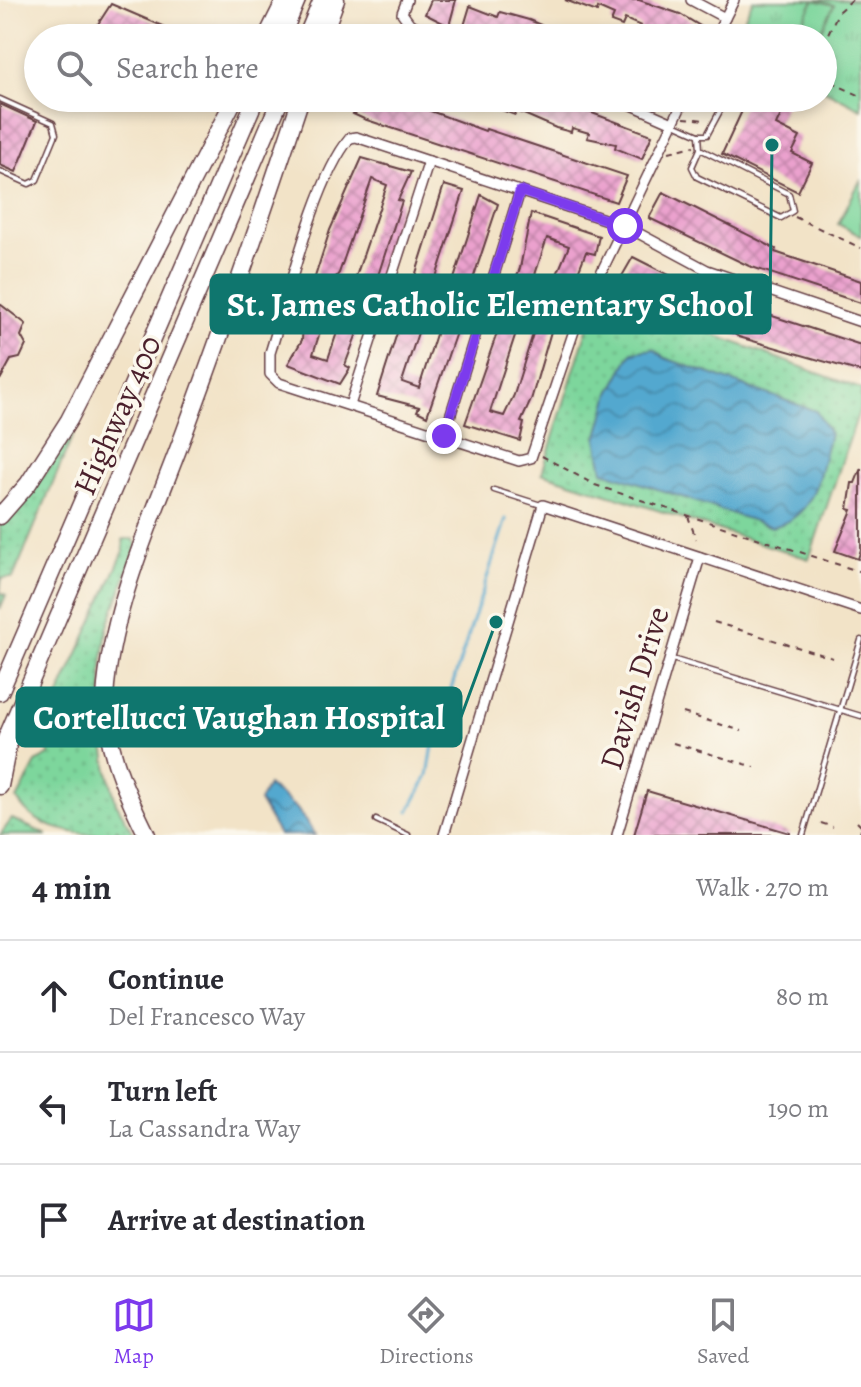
<!DOCTYPE html>
<meta charset="utf-8">
<style>
body{margin:0;font-family:Alegreya,serif;background:#f2f2f3;color:#2b2b33}
.stop{position:absolute;width:24px;height:24px;margin:-18px;border:6px solid #7c3aed;border-radius:50%;background:#fff}
.stop.end{background:#7c3aed;border-color:#fff;box-shadow:0 2px 8px #0008}
.list{margin:0;padding:0;list-style:none}
h2{display:flex;justify-content:space-between;align-items:center;height:104px;margin:0;padding:0 32px;font-size:34px}
h2 small{font-size:26px;font-weight:400;color:#7c7c81}
.list li{display:grid;grid-template-columns:52px 1fr auto;gap:24px;align-items:center;box-sizing:border-box;height:112px;padding:0 32px;border-top:2px solid #e1e1e2}
.list b{display:block;font-size:30px;white-space:nowrap}
.list p{margin:0;font-size:26px;white-space:nowrap;color:#7c7c81}
.list em{font-size:26px;font-style:normal;color:#7c7c81}
.icon{flex:none;width:44px;height:44px;fill:none;stroke:currentColor;stroke-width:2;stroke-linecap:round;stroke-linejoin:round}
.map{position:relative;flex:none;width:861px;height:835px;overflow:hidden}
.search{position:absolute;background:#fff;box-shadow:0 4px 12px #0003;left:24px;right:24px;top:24px;height:88px;display:flex;align-items:center;gap:20px;box-sizing:border-box;padding:0 28px;border-radius:44px;color:#7c7c81;font-size:30px}
.sheet{height:440px;background:#fff}
nav{display:flex;justify-content:space-around;align-items:center;box-sizing:border-box;height:112px;border-top:2px solid #e1e1e2;background:#fff;font-size:22px;color:#7c7c81}
nav a{display:grid;justify-items:center;gap:4px}
nav .on{color:#7c3aed}
.map>svg:first-child{display:block}
.grass{fill:url(#grass-dots);stroke:#647a64;stroke-width:2}
.park{fill:url(#park-tufts);stroke:#647a64;stroke-width:2}
.pitch{fill:#7dd69c;stroke:#647a64;stroke-width:2}
.water{fill:url(#water-waves);stroke:#4e647d;stroke-width:2}
.lines{fill:none;stroke-linecap:round;stroke-linejoin:round}
.stream{stroke:#52a8cf;stroke-width:3}
.building{fill:url(#building-cross-hatch);fill-rule:evenodd}
.service-casing{stroke:#633c42;stroke-width:7}
.minor-casing{stroke:#633c42;stroke-width:12}
.motorway-casing{stroke:#633c42;stroke-width:19}
.path{stroke:#633c42;stroke-width:2;stroke-dasharray:6 6;stroke-linecap:butt}
.service{stroke:#fff;stroke-width:4}
.minor{stroke:#fff;stroke-width:9}
.motorway{stroke:#fff;stroke-width:16}
.route{stroke:#7c3aed;stroke-width:10}
.labels{text-anchor:middle;dominant-baseline:central;stroke-width:7;stroke-linejoin:round;paint-order:stroke}
.street-label{font-size:32px;fill:#4a1f2b;stroke:#fbf7ec}
.leader{fill:none;stroke:#0f766e;stroke-width:3}
.callout-dot{fill:#0f766e;stroke:#fbf7ec;stroke-width:3}
.callout{fill:#0f766e;stroke:#0f766e;stroke-width:3}
.callout-label{font-size:34px;text-anchor:middle;font-weight:bold;fill:#fff}
</style>
<div class="map">
<svg width="861" height="835" viewBox="0 0 861 835">
<defs>
<pattern id="grass-dots" width="8" height="8" patternUnits="userSpaceOnUse" patternTransform="scale(2)"><rect width="8" height="8" fill="#7dd69c"/><path d="M2 2h.1M6 6h.1" fill="none" stroke="#6eb787" stroke-width="1.8" stroke-linecap="round"/></pattern>
<pattern id="park-tufts" width="24" height="20" patternUnits="userSpaceOnUse" patternTransform="scale(2)"><rect width="24" height="20" fill="#7dd69c"/><path d="M3 7l-1-3M5 7V3M7 7l1-3M15 17l-1-3M17 17v-4M19 17l1-3" fill="none" stroke="#6eb787"/></pattern>
<pattern id="water-waves" width="16" height="10" patternUnits="userSpaceOnUse" patternTransform="scale(2)"><rect width="16" height="10" fill="#52a8cf"/><path d="M0 5q4-4 8 0t8 0" fill="none" stroke="#4688a8"/></pattern>
<pattern id="building-cross-hatch" width="8" height="8" patternUnits="userSpaceOnUse" patternTransform="scale(2)"><rect width="8" height="8" fill="#eba1ce"/><path d="M0 0l8 8M0 8l8-8" fill="none" stroke="#c083a7"/></pattern>
</defs>
<rect width="100%" height="100%" fill="#fbf7ec"/>
<filter id="ink" filterUnits="userSpaceOnUse"><feTurbulence type="fractalNoise" baseFrequency=".0125" numOctaves="2"/><feDisplacementMap in="SourceGraphic" scale="16" xChannelSelector="R" yChannelSelector="G"/><feConvolveMatrix kernelMatrix="1 2 1 2 8 2 1 2 1" color-interpolation-filters="sRGB"/></filter>
<filter id="wash" filterUnits="userSpaceOnUse"><feTurbulence type="fractalNoise" baseFrequency=".006" numOctaves="4" result="noise"/><feDisplacementMap in="SourceGraphic" scale="32" xChannelSelector="R" yChannelSelector="G"/><feGaussianBlur stdDeviation="1.8" result="paint"/><feColorMatrix in="noise" values="0 0 0 0 0 0 0 0 0 0 0 0 0 0 0 0 0 1.4 0 .05"/><feComposite in="paint" operator="in"/></filter>
<g filter="url(#wash)">
<rect width="100%" height="100%" fill="#f2e3c7"/>
<g class="grass">
<path d="M603,287L693,327L861,389V405L809,559L542,473L595,303Z"/>
<path d="M70,430L74,433L13,578H2L0,592L6,595L0,609V525L47,471Z"/>
<path d="M123,539H133L137,545L107,629L102,666V732L108,771L116,803L134,835H120L117,829L114,835C81,835 36,832 17,799L37,761L49,755L47,722L124,551Z"/>
<path d="M12,819L47,835H0Z"/>
</g>
<path class="park" d="M753,0H861V109L823,89V38H735Z"/>
<g class="pitch">
<path d="M814,0L834,5L818,38H795Z"/>
<path d="M861,179V236L838,224Z"/>
</g>
<g class="water">
<path d="M654,349L665,358L816,411L830,434C818,474 818,516 772,527L603,471L597,439L610,393L632,352Z"/>
<path d="M268,785L297,809L315,835H279L259,801Z"/>
</g>
<g class="lines">
<path class="stream" d="M409,811L428,776L433,745L506,519"/>
</g>
<g id="blocks">
<g class="building">
<path d="M431,0H456L449,26L425,14Z"/>
<path d="M565,0H639L680,14L705,29L701,38H679L653,29L651,35L639,31L641,26L625,19L622,26L611,22L614,15L598,8L597,12Z"/>
<path d="M111,4L167,28L165,32L181,38H109L112,30L98,24Z"/>
<path d="M470,6L498,17L500,12L529,20L541,25L539,30L558,38H496L464,26Z"/>
<path d="M360,98H395L485,131L486,129L627,176L616,202L364,119L353,114Z"/>
<path d="M470,98L554,99L652,135L642,159L615,148L616,144L587,138L589,133L572,128L571,132L556,128L517,111L515,115Z"/>
<path d="M748,98H789L776,125L800,137L792,153L812,163L798,192L722,154Z"/>
<path d="M0,104L37,121L16,172L0,165Z"/>
<path d="M362,158L411,172L398,200L402,201L374,288L345,365L350,368L340,384L288,364L302,340L303,325L300,324L330,230ZM372,179L387,185L328,359L313,354L335,285L331,284L339,273Z"/>
<path d="M444,185L464,191L402,382L419,388L444,309L462,315L427,416L417,411L419,407L377,396Z"/>
<path d="M663,192L776,249L775,252L861,281V303L749,266L649,218Z"/>
<path d="M481,195L498,204L471,285L454,279Z"/>
<path d="M531,213L599,236L595,254L586,252L567,300L552,328L531,400L521,422L524,423L520,441L465,424L520,268ZM547,238L569,246L536,324L514,395L504,416L490,412Z"/>
<path d="M633,257L734,308L754,310L861,345V372L739,337L690,305L688,309L667,299L657,293L659,289L633,277L631,281L622,276Z"/>
<path d="M0,304L26,324L21,336L26,345L20,358L11,360L0,380Z"/>
<path d="M861,468V549L858,559L835,551L852,510L848,509L852,483H855Z"/>
<path d="M647,791L790,833V835H634Z"/>
</g>
</g>
</g>
<g filter="url(#ink)">
<use href="#blocks" fill-opacity="0" stroke="#633c42" stroke-width="2"/>
<g class="lines">
<defs>
<g id="service">
<path d="M0,99L53,123L56,134L37,180L29,184L0,171"/>
<path d="M674,124L699,135H707L727,98"/>
<path d="M699,135L700,149L692,167L697,177L781,218L793,211L789,194L700,149"/>
<path d="M494,490L541,505"/>
<path d="M672,659L861,716"/>
<path d="M376,820L408,835"/>
<path d="M803,835L861,640"/>
</g>
<g id="minor">
<path d="M407,0L402,13L410,24L446,38"/>
<path d="M691,0L725,18"/>
<path d="M715,38L734,0"/>
<path d="M616,98L673,123"/>
<path d="M685,98L576,325L531,458L519,461L279,383L270,374V353C288,297 314,181 350,138L356,137L625,226L707,270L861,322"/>
<path d="M350,405L429,161"/>
<path d="M444,436L520,191"/>
<path d="M444,835L543,505L861,610"/>
<path d="M617,835L700,557"/>
</g>
<g id="motorway">
<path d="M266,38L285,0"/>
<path d="M281,38L297,0"/>
<path d="M306,38L322,0"/>
<path d="M322,38L336,0"/>
<path d="M0,516L28,484L69,420L235,98"/>
<path d="M0,692L256,98"/>
<path d="M0,753L281,98"/>
<path d="M0,786L9,740"/>
<path d="M147,835C124,789 101,739 106,685C115,598 155,512 185,431C226,320 264,210 301,98"/>
</g>
</defs>
<use href="#service" class="service-casing"/>
<use href="#minor" class="minor-casing"/>
<use href="#motorway" class="motorway-casing"/>
<g class="path">
<path d="M823,44L839,11L852,0"/>
<path d="M823,73L839,86L861,96"/>
<path d="M684,118L706,120"/>
<path d="M669,152L694,146"/>
<path d="M795,217L861,248"/>
<path d="M542,456L595,485L861,572"/>
<path d="M688,516L696,539"/>
<path d="M714,622L833,658"/>
<path d="M683,713L742,731"/>
<path d="M673,743L755,767"/>
<path d="M857,822L861,826"/>
<path d="M821,823L833,827"/>
<path d="M859,835L861,829"/>
</g>
<use href="#service" class="service"/>
<use href="#minor" class="minor"/>
<use href="#motorway" class="motorway"/>
</g>
</g>
<g class="lines" filter="url(#ink)">
<path class="route" d="M444,436L520,191L625,226"/>
</g>
<g class="labels">
<g class="street-label">
<text transform="translate(117 415) rotate(-66)">Highway 400</text>
<text transform="translate(634 688) rotate(-73)">Davish Drive</text>
</g>
</g>
<path class="leader" d="M772 145L770 304M496 622L461 717"/>
<g class="callout-dot">
<circle cx="772" cy="145" r="8"/>
<circle cx="496" cy="622" r="8"/>
</g>
<g class="callout">
<rect x="211" y="275" width="559" height="58" rx="8"/>
<rect x="17" y="688" width="444" height="58" rx="8"/>
</g>
<g class="callout-label">
<text x="490" y="316">St. James Catholic Elementary School</text>
<text x="239" y="729">Cortellucci Vaughan Hospital</text>
</g>
</svg>
<div class="stop" style="left:625px;top:226px"></div>
<div class="stop end" style="left:444px;top:436px"></div>
<div class="search"><svg class="icon" aria-label="search" viewBox="0 0 24 24"><circle cx="10" cy="10" r="6"/><path d="M15 15l6 6"/></svg>Search here</div>
</div>
<section class="sheet">
<h2>4 min<small>Walk · 270 m</small></h2>
<ul class="list">
<li><svg class="icon" aria-label="ahead" viewBox="0 0 24 24"><path d="M12 20V5M6 11l6-6 6 6"/></svg><div><b>Continue</b><p>Del Francesco Way</p></div><em>80 m</em></li>
<li><svg class="icon" aria-label="left" viewBox="0 0 24 24"><path d="M17 20v-9H6M10 6l-5 5 5 5"/></svg><div><b>Turn left</b><p>La Cassandra Way</p></div><em>190 m</em></li>
<li><svg class="icon" aria-label="arrive" viewBox="0 0 24 24"><path d="M6 21V4h12l-3 4 3 4H6"/></svg><div><b>Arrive at destination</b></div></li>
</ul>
</section>
<nav>
<a class="on"><svg class="icon" aria-label="map" viewBox="0 0 24 24"><path d="M3 6l6-2 6 2 6-2v14l-6 2-6-2-6 2zM9 4v14M15 6v14"/></svg>Map</a>
<a><svg class="icon" aria-label="directions" viewBox="0 0 24 24"><path d="M12 3l9 9-9 9-9-9zM9 14v-3h6M13 9l2 2-2 2"/></svg>Directions</a>
<a><svg class="icon" aria-label="saved" viewBox="0 0 24 24"><path d="M7 4h10v16l-5-4-5 4z"/></svg>Saved</a>
</nav>
